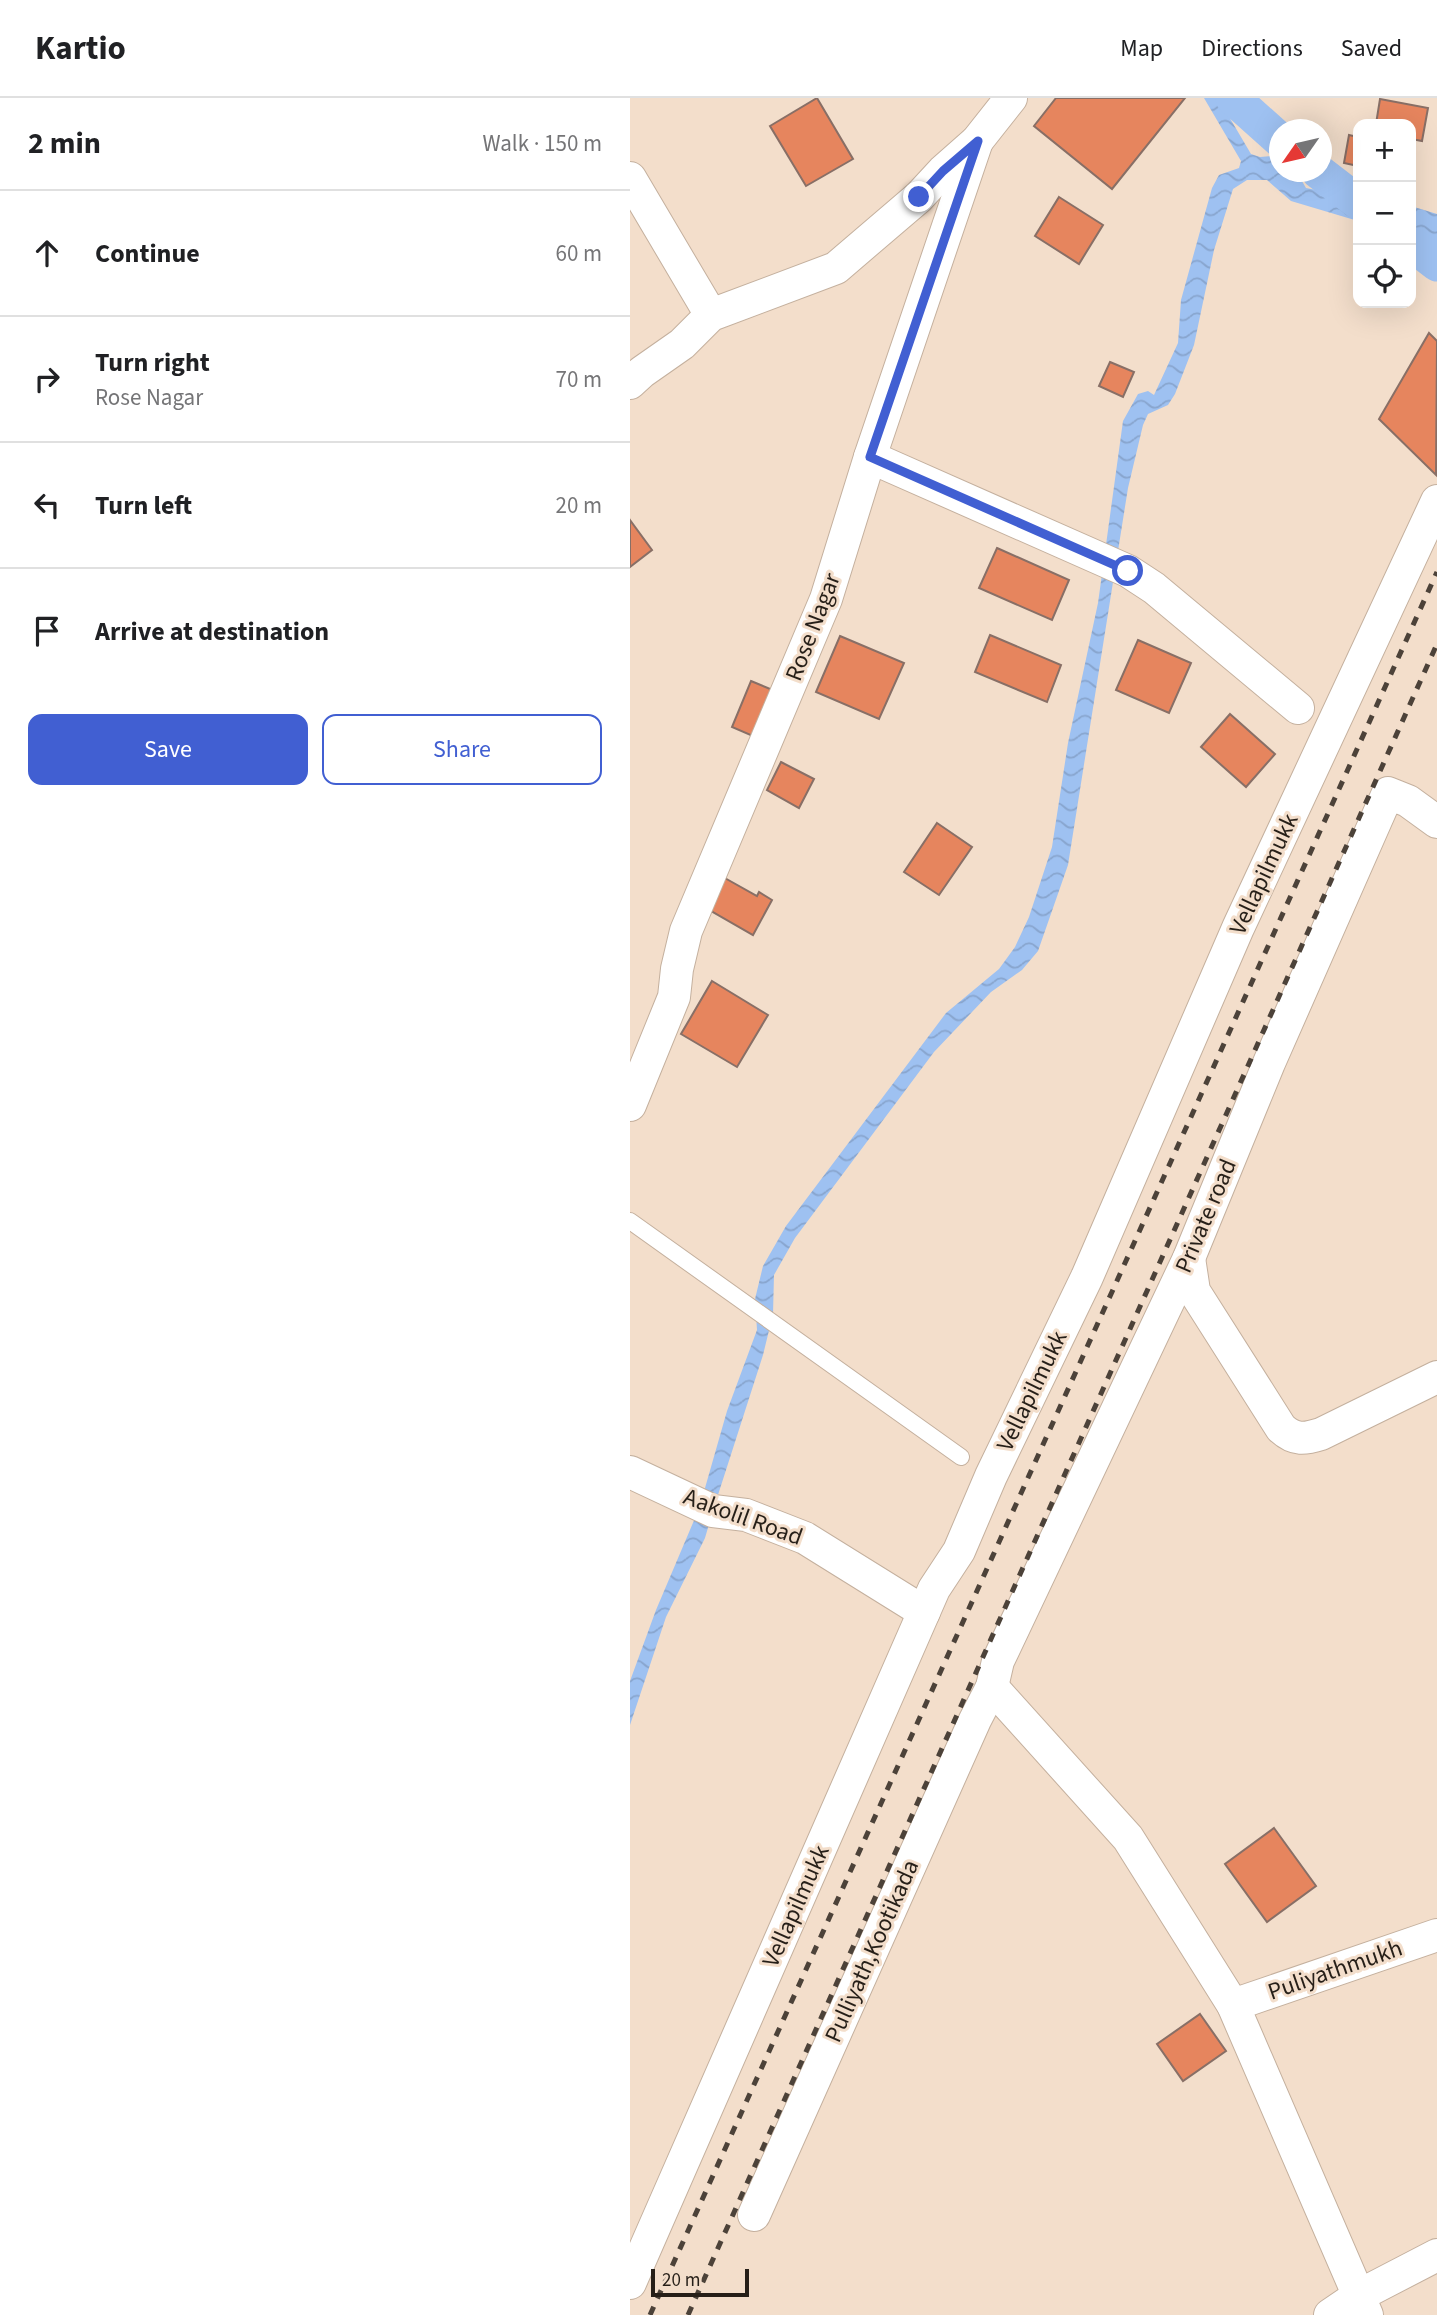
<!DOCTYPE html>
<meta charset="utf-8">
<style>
body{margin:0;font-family:"Source Sans 3",sans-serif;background:#f2f2f2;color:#202124}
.controls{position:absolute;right:21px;top:21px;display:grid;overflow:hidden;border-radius:14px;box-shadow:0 7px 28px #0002}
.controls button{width:63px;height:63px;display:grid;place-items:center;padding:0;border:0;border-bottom:2px solid #e0e0e0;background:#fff;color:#202124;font:35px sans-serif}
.compass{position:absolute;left:639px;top:21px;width:63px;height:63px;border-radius:50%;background:#fff;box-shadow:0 7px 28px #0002;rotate:236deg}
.scale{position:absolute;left:21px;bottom:18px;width:98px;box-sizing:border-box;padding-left:7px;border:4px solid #261f18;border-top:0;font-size:19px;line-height:24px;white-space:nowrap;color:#261f18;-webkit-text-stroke:5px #f3decb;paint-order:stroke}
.stop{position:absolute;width:21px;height:21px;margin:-16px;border:5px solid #415fd2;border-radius:50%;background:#fff}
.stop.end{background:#415fd2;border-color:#fff;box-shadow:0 2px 7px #0008}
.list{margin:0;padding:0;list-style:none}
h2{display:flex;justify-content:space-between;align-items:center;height:91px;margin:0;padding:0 28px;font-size:30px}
h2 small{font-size:23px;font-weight:400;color:#757577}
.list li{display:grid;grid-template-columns:46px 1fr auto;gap:21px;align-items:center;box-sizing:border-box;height:126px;padding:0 28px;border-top:2px solid #e0e0e0}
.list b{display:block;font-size:26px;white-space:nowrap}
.list p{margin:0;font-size:23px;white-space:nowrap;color:#757577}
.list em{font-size:23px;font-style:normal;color:#757577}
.actions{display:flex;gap:14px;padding:21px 28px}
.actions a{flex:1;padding:16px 0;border:2px solid #415fd2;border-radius:14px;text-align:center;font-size:24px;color:#415fd2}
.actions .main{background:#415fd2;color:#fff}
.icon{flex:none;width:38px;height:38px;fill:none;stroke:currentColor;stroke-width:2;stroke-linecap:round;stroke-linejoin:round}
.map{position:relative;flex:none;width:807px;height:2217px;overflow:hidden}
header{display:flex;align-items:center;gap:42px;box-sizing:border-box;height:98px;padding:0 35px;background:#fff;border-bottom:2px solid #e0e0e0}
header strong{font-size:33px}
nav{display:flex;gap:38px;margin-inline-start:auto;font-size:24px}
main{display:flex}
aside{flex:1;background:#fff}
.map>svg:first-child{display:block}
.water{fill:url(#water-waves)}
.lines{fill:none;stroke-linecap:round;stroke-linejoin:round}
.canal{stroke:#9ec1f1;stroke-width:35}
.building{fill:#e6855e;stroke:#886f66;stroke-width:2}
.lane-casing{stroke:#c4b09e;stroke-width:18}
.street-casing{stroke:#c4b09e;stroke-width:34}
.lane{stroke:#fff;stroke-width:16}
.street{stroke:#fff;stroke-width:32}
.rail{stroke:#4c4239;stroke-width:5;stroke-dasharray:9 9;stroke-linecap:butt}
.route{stroke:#415fd2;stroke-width:9}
.labels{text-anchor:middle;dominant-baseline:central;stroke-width:6;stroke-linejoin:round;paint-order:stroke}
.street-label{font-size:24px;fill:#261f18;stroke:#f3decb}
</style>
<header>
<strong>Kartio</strong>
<nav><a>Map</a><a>Directions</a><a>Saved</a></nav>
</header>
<main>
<aside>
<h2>2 min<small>Walk · 150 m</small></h2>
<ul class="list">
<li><svg class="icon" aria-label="ahead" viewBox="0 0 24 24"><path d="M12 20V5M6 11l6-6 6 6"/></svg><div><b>Continue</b></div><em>60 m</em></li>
<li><svg class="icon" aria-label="right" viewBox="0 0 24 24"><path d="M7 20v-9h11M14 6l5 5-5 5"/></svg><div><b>Turn right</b><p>Rose Nagar</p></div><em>70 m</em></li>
<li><svg class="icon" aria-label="left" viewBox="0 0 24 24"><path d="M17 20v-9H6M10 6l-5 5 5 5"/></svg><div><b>Turn left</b></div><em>20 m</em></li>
<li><svg class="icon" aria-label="arrive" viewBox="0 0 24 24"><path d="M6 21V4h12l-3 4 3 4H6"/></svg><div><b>Arrive at destination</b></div></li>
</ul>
<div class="actions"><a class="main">Save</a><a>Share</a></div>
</aside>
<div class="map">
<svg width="807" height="2217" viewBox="0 0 807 2217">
<defs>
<pattern id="water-waves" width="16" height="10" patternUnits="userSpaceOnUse" patternTransform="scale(1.75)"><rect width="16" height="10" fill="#9ec1f1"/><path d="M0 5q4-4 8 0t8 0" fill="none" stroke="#88a5ce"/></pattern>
</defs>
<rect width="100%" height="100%" fill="#f3decb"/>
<g class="water">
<path d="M574,0H588L621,56L630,59L642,58L649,66L650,74L669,78L676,90L728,100V123L661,103L637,82H617L603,91L584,152L564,247L545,296L538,307L518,316L513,327L498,390L438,767L408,853L392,872L361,894L304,954L165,1140L144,1177L143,1216L133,1257L87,1400L73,1397L97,1313L127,1232L125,1201L133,1168L156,1128L316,915L369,871L385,849L399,819L422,749L438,645L468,505L493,323L508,296L518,293L524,297L548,245L551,202L582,90L589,77L609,70L611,63Z"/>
<path d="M781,108L807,116V149L781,140Z"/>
<path d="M68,1413L82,1416L75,1440L36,1519L0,1627V1583L26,1512Z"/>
</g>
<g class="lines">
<g class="canal">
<path d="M603,0L650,42"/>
<path d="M689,74L728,104"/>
<path d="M781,146L807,166"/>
</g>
</g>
<g class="building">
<path d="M187,0L223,61L176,88L140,28Z"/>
<path d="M426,0H555L482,91L404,28Z"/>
<path d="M750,1L798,10L792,43L781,41V26H746Z"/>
<path d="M719,37L728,39V68L714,65Z"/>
<path d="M429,99L473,127L449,166L405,138Z"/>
<path d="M799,235L807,243L806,377L749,321Z"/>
<path d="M480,264L504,274L493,299L469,288Z"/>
<path d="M0,422L22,452L0,469Z"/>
<path d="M367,450L439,482L422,522L349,490Z"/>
<path d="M360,537L431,567L417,604L345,574Z"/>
<path d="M210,538L274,565L249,621L186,594Z"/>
<path d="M508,542L561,565L539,615L486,592Z"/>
<path d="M121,583L150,595L132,642L102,629Z"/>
<path d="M600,616L645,656L616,689L571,649Z"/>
<path d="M151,664L184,681L169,710L137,692Z"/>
<path d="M307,725L342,749L309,797L274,774Z"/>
<path d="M93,779L127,798L129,794L142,802L123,837L76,810Z"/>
<path d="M82,883L138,917L107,969L51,936Z"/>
<path d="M644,1730L686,1788L637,1824L595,1766Z"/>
<path d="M570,1916L596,1953L553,1983L527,1946Z"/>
</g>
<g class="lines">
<defs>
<path id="lane" d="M0,1123L331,1359"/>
<g id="street">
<path d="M0,80L81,217"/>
<path d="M0,285L12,274L52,246L81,217L206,170L289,99L313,73L347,43L381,0"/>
<path d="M240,359L498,473L524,490L668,610"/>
<path d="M0,1007L44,899L47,871L56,833L196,501L240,359L347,43"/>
<path d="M559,1160L564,1193L651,1330C665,1343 675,1341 691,1336L807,1279"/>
<path d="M0,1374L83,1413L116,1417L175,1440L294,1514"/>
<path d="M362,1589L498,1740L603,1907L737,2217"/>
<path d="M603,1907L807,1837"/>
<path d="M124,2117L345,1622L362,1589L368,1563L559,1160L639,965L758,695L778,703L807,724"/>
<path d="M0,2185L304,1491L329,1453L361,1378L457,1179L608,830L807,403"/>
<path d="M700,2217L728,2198L807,2157"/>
</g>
</defs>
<use href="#lane" class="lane-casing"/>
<use href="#street" class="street-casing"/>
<use href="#lane" class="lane"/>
<use href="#street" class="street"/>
<g class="rail">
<path d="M20,2217L807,474"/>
<path d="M58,2217L807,546"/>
</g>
</g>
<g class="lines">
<path class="route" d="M289,99L313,73L348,43L240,359L498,473"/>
</g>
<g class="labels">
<g class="street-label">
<text transform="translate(183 529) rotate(-69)">Rose Nagar</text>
<text transform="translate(634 776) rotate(-65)">Vellapilmukk</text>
<text transform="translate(576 1118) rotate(-67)">Private road</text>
<text transform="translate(402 1293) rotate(-64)">Vellapilmukk</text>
<text transform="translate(113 1419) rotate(20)">Aakolil Road</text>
<text transform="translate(166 1808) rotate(-66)">Vellapilmukk</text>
<text transform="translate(242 1853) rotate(-66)">Pulliyath,Kootikada</text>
<text transform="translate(705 1872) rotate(-19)">Puliyathmukh</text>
</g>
</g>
</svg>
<div class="controls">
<button>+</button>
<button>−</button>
<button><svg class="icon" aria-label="locate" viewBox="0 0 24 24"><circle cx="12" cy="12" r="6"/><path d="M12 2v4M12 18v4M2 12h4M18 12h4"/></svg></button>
</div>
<svg class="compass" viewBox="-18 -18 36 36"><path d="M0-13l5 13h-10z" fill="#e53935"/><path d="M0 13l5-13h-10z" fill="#757577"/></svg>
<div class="scale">20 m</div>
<div class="stop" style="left:498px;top:473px"></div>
<div class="stop end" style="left:289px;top:99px"></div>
</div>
</main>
